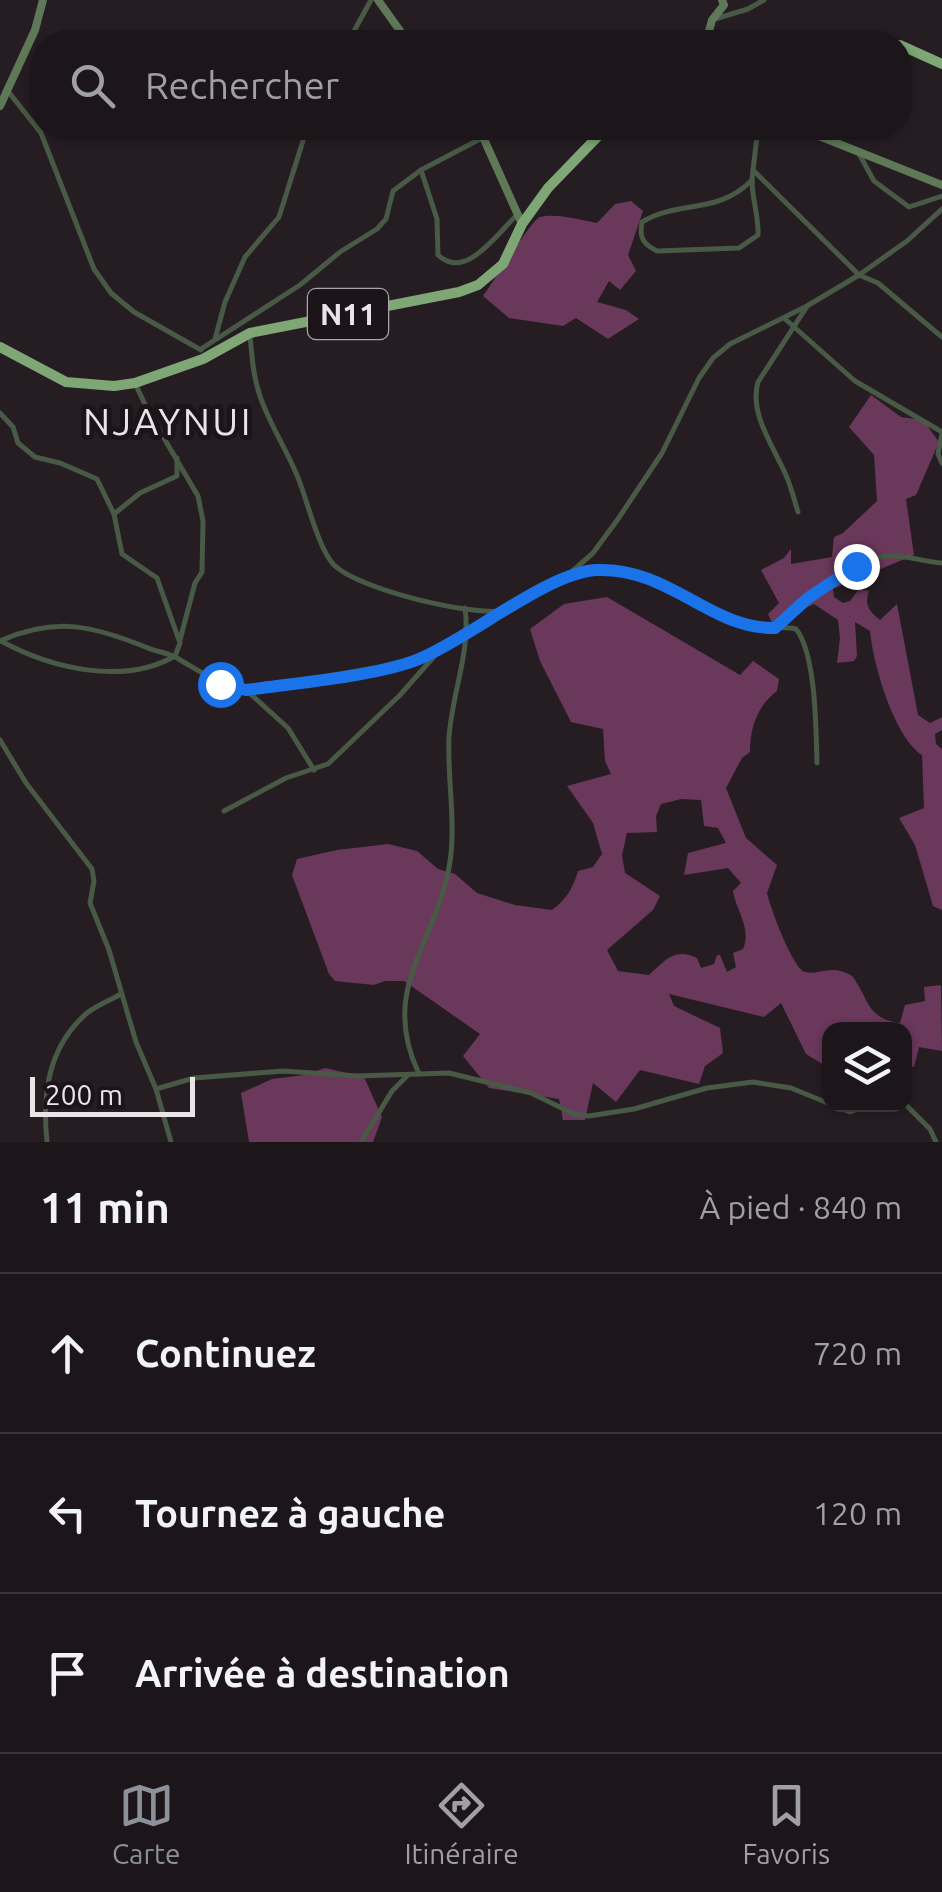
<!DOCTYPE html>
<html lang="fr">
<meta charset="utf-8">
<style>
body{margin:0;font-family:Ubuntu,sans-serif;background:#292327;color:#f1f3f6}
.controls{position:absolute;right:30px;bottom:30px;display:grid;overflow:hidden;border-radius:20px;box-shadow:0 2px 8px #0004}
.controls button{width:90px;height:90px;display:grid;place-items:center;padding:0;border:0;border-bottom:2px solid #3a3539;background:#1c161a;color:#f1f3f6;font:50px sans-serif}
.scale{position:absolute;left:30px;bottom:25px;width:165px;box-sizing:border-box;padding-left:10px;border:5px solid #eae3e7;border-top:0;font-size:28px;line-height:35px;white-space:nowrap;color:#eae3e7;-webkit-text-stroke:8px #1d1419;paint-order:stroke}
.stop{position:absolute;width:30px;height:30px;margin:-22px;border:8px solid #1a73e8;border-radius:50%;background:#fff}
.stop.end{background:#1a73e8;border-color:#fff;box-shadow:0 2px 10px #0008}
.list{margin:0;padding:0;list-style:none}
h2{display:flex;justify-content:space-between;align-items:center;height:130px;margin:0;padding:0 40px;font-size:42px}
h2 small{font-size:32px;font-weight:400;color:#a09fa2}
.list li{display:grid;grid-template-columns:65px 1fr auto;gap:30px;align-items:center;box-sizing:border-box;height:160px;padding:0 40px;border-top:2px solid #3a3539}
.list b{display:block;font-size:38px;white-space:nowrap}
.list em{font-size:32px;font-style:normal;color:#a09fa2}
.icon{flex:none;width:55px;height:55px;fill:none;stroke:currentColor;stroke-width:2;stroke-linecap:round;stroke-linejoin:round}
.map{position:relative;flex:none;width:942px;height:1142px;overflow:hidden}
.search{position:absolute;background:#1c161a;box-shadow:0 2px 8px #0004;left:30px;right:30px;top:30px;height:110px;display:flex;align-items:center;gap:25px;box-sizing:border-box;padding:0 35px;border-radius:40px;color:#a09fa2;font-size:38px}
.sheet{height:610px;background:#1c161a}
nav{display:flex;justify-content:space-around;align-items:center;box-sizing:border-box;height:140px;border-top:2px solid #3a3539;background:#1c161a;font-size:28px;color:#a09fa2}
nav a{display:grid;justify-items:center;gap:5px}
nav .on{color:#8c9099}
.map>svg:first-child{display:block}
.forest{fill:#6a385b;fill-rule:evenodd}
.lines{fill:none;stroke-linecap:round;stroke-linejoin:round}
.street{stroke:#485945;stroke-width:5}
.secondary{stroke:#5e7858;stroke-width:8}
.highway{stroke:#7ea775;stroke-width:10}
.route{stroke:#1a73e8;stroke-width:12}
.labels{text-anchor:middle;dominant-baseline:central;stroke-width:10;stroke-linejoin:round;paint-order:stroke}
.shield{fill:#1d1419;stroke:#aca5a9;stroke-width:2.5}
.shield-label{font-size:30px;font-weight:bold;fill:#eae3e7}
.quarter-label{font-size:38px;letter-spacing:2.5px;fill:#eae3e7;stroke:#1d1419}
</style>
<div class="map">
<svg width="942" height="1142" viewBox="0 0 942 1142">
<rect width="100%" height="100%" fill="#261d23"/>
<g class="forest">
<path d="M631,201L643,211L628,255L636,271L620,290L609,281L597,302L626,310L639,319L608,339L576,318L563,326L509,318L483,296C492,284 532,219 540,217C557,213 580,220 597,223L615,204Z"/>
<path d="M871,395L901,417L923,420L939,442L916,495L906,499L914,555L833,589L834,597L843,603L850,601L859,589L869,591C864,605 869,611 880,620L897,604L918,715L930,723L942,717V730L935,734L936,744L942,749V910L933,906L915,845L899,818L924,808L922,755C894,737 873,664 870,631L855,622L857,656L854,661L837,663L840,638L838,620L814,604L772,623L768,614L779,603L761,570L784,558L791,549V564L832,557L834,537L843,533L877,501L874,455L849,427Z"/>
<path d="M607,597L740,675L753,661L779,679L777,691C757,706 750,728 750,752L742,758L726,788L746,838L777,865L767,893C770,907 793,969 805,972C820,976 830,963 852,976C870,999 865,1018 900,1023L905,1005L925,1001L924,987L941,985L942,1051L919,1047L914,1067L905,1066L904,1030H830L829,1068L806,1054L781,1003L764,1017L669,994L674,1006L720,1028L723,1053L705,1066L699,1084L640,1070L616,1102L593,1083L585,1120H563L559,1099L489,1088L463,1056L480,1034L404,981H385L374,985L335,981L329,974L292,875L297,859L337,850L388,844L417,851L438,869L455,874L477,893L515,905L552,910C566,900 573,888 578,871L593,867L602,854L593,823L567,786L611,774L605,761L603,729L571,722L540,661L530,629L564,604ZM681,799L701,800L704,826L718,828L726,843L688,853L684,875L728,868L741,883L733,891C736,911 752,928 743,949L733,953L736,967L727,972L720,955H717L714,964L701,968L697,958C674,947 665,961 649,975L618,971L607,950L653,910L660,896L625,873L622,855L627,833L657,832L656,816L661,804Z"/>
<path d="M325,1068L364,1077L382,1117L373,1142H249L241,1093L272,1079L304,1075Z"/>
</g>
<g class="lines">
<g class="street">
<path d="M715,19L748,9L764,0"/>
<path d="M348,42L371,0"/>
<path d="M7,90L41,133L94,269L111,293L134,312L201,350"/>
<path d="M858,152L874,181L909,207L942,196"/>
<path d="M421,170L437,219L438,255C465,281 496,235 516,216"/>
<path d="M751,181C717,215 678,200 642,222C639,238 643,244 657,251L739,248L758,235C759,213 749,191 753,170"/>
<path d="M859,275L907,241L942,209"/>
<path d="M859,275L878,283L942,337"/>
<path d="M784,318L855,381L942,432"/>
<path d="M250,336C252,356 253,376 260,396C269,423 285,447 296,473C307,497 317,547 334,565C360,590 468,615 502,611"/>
<path d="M215,339L225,302L245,257L279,217L307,128"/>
<path d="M201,349L300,285L340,252L377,229L386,219L393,191L421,170L484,137"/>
<path d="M135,383L148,411L198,496L203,521L202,572L195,583L180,640"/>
<path d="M0,413L13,427L18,443L35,457L60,463L97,479L114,514L122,554L157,578L180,643L175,656C123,686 50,668 1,641"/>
<path d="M942,434L938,454L942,463"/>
<path d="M798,512C794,499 791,486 785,473C773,446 749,413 758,382L806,308"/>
<path d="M114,514L140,493L177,476V458"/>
<path d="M569,575C651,560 673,598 741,624C759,631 777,625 796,629C816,654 816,729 817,763"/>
<path d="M778,626C807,600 844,561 886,556C903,554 924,562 942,563"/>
<path d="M0,641C56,616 94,626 148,648C157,652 169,653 177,658C206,675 226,691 261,688L414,661L468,635L568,575L593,553L618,519L662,453L699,378L713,358L730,344L807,306L859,275L753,170L758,128"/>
<path d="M246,690L288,728L314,770"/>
<path d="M0,740L26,783L92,869L94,881L90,903L109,950L136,1042L156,1089L171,1142"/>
<path d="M224,811L286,778L328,764L400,695L438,652"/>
<path d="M419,1074C379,990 434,946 449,868C457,825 447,780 449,737C452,693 471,651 465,608"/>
<path d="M156,1089L194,1078L283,1071L357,1076L449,1073L531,1093L574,1114L589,1116L634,1109L707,1088L753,1082L791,1088L850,1112L871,1104"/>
<path d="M904,1103L930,1129L936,1142"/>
<path d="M47,1142C42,1094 48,1047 87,1013C97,1005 111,1000 121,994"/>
<path d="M361,1142L392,1091L408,1075"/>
</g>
<g class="secondary">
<path d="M378,0L408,42"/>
<path d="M706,42L712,20L724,5L722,0"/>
<path d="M0,106L35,30L43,0"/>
<path d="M479,128L522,224"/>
<path d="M778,128L819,136L942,185"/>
</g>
<g class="highway">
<path d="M831,42L861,38L892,42"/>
<path d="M900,45L942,64"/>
<path d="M0,347L66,382L114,386L135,383L203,359L250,333L459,292L478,285L503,264L522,224L548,188L603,131L614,128"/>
</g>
</g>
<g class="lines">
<path class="route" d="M220,684L246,690L262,688C306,682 380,675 419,659C470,638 547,573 596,570C670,567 709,629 775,628L808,598L856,566"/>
</g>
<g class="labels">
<rect class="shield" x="308" y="289" width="80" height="50" rx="8"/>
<g class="shield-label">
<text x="348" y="314">N11</text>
</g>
<g class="quarter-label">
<text x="168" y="421">NJAYNUI</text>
</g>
</g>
</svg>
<div class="controls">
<button><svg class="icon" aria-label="layers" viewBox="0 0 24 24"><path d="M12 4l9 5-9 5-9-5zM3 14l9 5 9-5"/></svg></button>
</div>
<div class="scale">200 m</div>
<div class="stop" style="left:220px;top:684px"></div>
<div class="stop end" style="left:856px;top:566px"></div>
<div class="search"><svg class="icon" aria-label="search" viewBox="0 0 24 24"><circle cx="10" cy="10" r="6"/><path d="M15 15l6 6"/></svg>Rechercher</div>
</div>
<section class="sheet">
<h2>11 min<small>À pied · 840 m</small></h2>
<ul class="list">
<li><svg class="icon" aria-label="ahead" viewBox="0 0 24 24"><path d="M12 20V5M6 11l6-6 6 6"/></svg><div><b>Continuez</b></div><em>720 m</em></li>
<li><svg class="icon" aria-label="left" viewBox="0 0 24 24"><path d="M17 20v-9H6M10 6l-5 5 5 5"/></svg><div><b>Tournez à gauche</b></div><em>120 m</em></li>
<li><svg class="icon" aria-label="arrive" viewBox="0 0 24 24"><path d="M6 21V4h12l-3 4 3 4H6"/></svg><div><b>Arrivée à destination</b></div></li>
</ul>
</section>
<nav>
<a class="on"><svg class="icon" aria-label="map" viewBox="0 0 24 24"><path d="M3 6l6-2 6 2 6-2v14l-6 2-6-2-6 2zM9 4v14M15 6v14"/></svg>Carte</a>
<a><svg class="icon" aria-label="directions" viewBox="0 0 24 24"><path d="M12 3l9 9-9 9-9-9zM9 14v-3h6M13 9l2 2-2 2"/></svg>Itinéraire</a>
<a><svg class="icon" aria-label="saved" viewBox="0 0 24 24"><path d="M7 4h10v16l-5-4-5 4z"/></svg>Favoris</a>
</nav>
